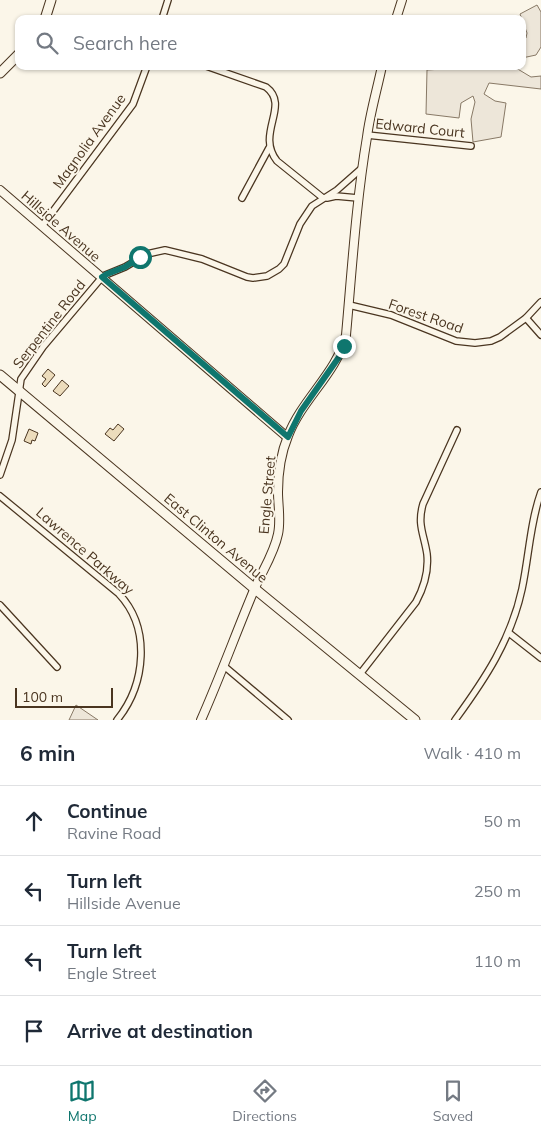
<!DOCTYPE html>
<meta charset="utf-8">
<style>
body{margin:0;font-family:Mulish,sans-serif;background:#f2f2f3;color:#1f2937}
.scale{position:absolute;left:15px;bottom:12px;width:98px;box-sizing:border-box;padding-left:5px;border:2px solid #4a3520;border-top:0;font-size:14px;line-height:18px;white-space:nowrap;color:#4a3520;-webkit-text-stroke:4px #fbf6e9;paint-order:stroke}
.stop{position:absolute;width:15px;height:15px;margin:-11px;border:4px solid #0f766e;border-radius:50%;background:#fff}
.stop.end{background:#0f766e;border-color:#fff;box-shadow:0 1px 5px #0008}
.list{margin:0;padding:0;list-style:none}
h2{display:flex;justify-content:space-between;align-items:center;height:65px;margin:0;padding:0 20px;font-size:21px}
h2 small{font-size:16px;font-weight:400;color:#747a83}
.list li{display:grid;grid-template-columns:32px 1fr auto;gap:15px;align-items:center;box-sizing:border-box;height:70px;padding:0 20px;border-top:1px solid #e0e1e3}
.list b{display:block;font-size:19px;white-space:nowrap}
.list p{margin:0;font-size:16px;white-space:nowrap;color:#747a83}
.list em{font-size:16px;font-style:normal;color:#747a83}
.icon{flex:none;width:28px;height:28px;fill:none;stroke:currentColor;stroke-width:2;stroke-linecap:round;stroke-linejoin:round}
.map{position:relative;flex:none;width:541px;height:720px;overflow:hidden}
.search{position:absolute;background:#fff;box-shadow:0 1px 4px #0004;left:15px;right:15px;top:15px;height:55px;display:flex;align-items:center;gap:12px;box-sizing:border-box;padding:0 18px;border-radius:10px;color:#747a83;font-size:19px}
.sheet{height:345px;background:#fff}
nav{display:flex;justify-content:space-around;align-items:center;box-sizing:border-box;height:70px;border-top:1px solid #e0e1e3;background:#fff;font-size:14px;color:#747a83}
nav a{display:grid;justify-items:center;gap:2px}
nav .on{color:#0f766e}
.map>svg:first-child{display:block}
.green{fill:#ede6d9;stroke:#887966}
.building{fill:#ecdcbc;stroke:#4a3520}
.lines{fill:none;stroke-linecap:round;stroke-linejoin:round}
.minor-casing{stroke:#4a3520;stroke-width:8}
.tertiary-casing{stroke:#4a3520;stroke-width:10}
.primary-casing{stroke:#4a3520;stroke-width:11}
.minor{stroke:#fbf6e9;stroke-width:5.5}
.tertiary{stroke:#fbf6e9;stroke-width:8}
.primary{stroke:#fbf6e9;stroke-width:9}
.route{stroke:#0f766e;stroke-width:6}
.labels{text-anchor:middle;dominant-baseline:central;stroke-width:4;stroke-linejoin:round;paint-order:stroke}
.street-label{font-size:14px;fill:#4a3520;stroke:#fbf6e9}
</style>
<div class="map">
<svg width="541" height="720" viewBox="0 0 541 720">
<rect width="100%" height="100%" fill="#fbf6e9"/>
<g class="green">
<path d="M537,5L541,12V47L536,55L522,58V40L526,38L527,33L520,14Z"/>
<path d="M457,66H515L516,68L531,77L541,76V89L489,83L484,94L495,101L506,103L501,137L473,142L471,119L475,102L473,96L461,103L459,118L426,114L427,70L457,68Z"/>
<path d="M76,705L98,720H69Z"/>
</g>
<g class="building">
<path d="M48,369L55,375L45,387L42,384L46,379L42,376Z"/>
<path d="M62,380L69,386L60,396L53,391Z"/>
<path d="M118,424L124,429L114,441L105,434L110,428L113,430Z"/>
<path d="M29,429L38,433L35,441L32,440L31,444L24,441Z"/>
</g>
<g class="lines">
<defs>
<g id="minor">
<path d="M162,19L168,0"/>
<path d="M206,66L266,87C291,106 255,133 277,161L323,198"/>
<path d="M367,135L471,146"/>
<path d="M242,198L269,148"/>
<path d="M327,198L336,196L358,198"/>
<path d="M42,226L133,104L147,66"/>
<path d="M349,305L391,315L456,341L475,343L491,341L500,337L526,318L541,302"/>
<path d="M526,318L541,335"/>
<path d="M0,475L12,440L21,379L43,347L103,276L125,267L147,254L165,250L202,259L247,277L253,278L267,276L279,269L284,264L300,224L312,206L337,190L362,168"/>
<path d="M0,496L119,594C151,628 146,684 117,720"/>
<path d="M0,605L57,667"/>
<path d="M509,633L541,658"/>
<path d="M224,666L288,720"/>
<path d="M360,674L416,602C424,587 429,572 427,554C424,534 417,525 423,504L457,430"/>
<path d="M455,720C485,679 511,640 522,589C529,556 530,523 541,492"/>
</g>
<g id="tertiary">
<path d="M396,19L402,0"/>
<path d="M0,190L287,437"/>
<path d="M201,720C220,677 236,633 254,590C262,571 274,554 278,534C281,520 278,506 278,492C278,474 281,453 288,436C302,399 337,373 346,335C352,269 356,203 367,137C370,113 377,90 382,66"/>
</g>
<g id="primary">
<path d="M45,19L51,0"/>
<path d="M0,73L19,54"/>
<path d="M0,375L255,589L415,720"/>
</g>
</defs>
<use href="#minor" class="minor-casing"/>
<use href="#tertiary" class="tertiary-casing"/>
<use href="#primary" class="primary-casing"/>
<use href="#minor" class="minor"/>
<use href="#tertiary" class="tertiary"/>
<use href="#primary" class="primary"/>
</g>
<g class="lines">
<path class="route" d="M140,257L125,267L107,274L102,277L288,437L301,411L339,357L344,346"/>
</g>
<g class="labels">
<g class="street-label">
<text transform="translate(420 128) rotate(6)">Edward Court</text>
<text transform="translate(89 141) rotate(-54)">Magnolia Avenue</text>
<text transform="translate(61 226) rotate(41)">Hillside Avenue</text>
<text transform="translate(426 316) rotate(19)">Forest Road</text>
<text transform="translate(49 324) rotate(-52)">Serpentine Road</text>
<text transform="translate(267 495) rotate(-85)">Engle Street</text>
<text transform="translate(216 538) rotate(40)">East Clinton Avenue</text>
<text transform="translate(85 551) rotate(41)">Lawrence Parkway</text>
</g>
</g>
</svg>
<div class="scale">100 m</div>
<div class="stop" style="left:140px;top:257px"></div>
<div class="stop end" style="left:344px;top:346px"></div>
<div class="search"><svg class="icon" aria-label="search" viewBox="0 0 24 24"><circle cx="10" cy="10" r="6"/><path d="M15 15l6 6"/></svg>Search here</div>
</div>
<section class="sheet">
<h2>6 min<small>Walk · 410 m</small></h2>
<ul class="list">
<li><svg class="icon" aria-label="ahead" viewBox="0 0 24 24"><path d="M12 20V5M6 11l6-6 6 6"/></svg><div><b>Continue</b><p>Ravine Road</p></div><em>50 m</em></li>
<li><svg class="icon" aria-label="left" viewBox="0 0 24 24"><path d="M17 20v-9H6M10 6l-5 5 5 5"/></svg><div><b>Turn left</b><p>Hillside Avenue</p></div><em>250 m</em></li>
<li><svg class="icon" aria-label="left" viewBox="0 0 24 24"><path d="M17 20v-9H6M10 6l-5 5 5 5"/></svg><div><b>Turn left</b><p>Engle Street</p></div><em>110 m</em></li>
<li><svg class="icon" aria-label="arrive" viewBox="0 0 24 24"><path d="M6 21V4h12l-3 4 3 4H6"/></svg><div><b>Arrive at destination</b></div></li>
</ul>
</section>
<nav>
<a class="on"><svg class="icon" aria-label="map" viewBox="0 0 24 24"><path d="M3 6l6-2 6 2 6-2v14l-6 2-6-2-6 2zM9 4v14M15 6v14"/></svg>Map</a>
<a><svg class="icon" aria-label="directions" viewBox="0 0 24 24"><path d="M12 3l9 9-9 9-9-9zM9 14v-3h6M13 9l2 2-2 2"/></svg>Directions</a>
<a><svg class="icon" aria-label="saved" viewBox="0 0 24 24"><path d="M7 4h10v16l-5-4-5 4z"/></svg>Saved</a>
</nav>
